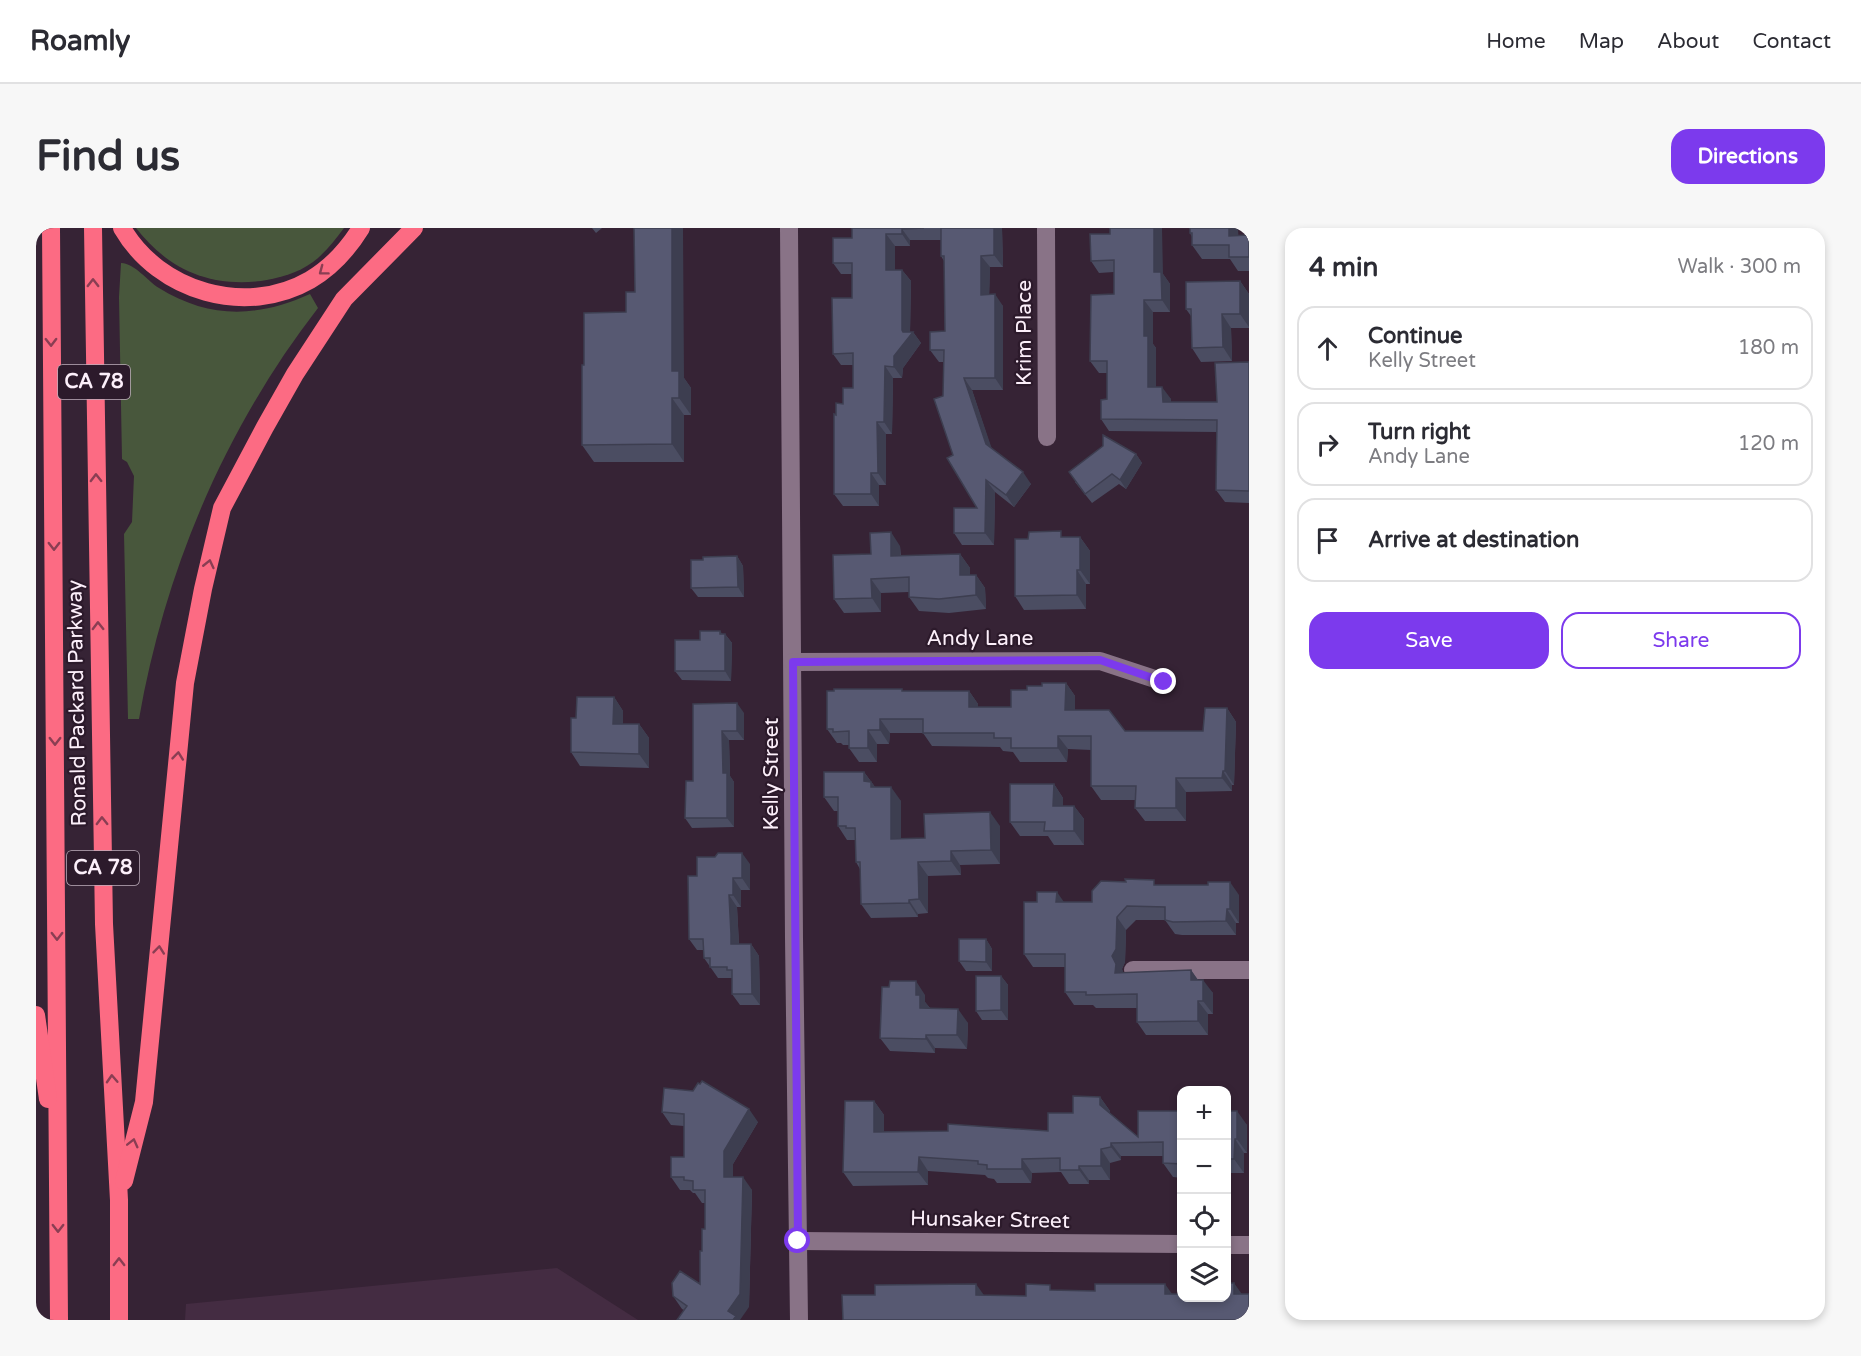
<!DOCTYPE html>
<meta charset="utf-8">
<style>
body{margin:0;font-family:"Varela Round",sans-serif;background:#f7f7f7;color:#2b2b33}
.controls{position:absolute;right:18px;bottom:18px;display:grid;overflow:hidden;border-radius:12px;box-shadow:0 3px 9px #0003}
.controls button{width:54px;height:54px;display:grid;place-items:center;padding:0;border:0;border-bottom:2px solid #e1e1e2;background:#fff;color:#2b2b33;font:30px sans-serif}
.stop{position:absolute;width:18px;height:18px;margin:-14px;border:4px solid #7c3aed;border-radius:50%;background:#fff}
.stop.end{background:#7c3aed;border-color:#fff;box-shadow:0 2px 6px #0008}
.list{margin:0;padding:0;list-style:none}
h2{display:flex;justify-content:space-between;align-items:center;height:78px;margin:0;padding:0 24px;font-size:26px}
h2 small{font-size:20px;font-weight:400;color:#7c7c81}
.list li{display:grid;grid-template-columns:39px 1fr auto;gap:18px;align-items:center;box-sizing:border-box;height:84px;margin:0 12px 12px;padding:0 12px;border:2px solid #e1e1e2;border-radius:18px}
.list b{display:block;font-size:22px;white-space:nowrap}
.list p{margin:0;font-size:20px;white-space:nowrap;color:#7c7c81}
.list em{font-size:20px;font-style:normal;color:#7c7c81}
.actions{display:flex;gap:12px;padding:18px 24px}
.actions a{flex:1;padding:14px 0;border:2px solid #7c3aed;border-radius:18px;text-align:center;font-size:21px;color:#7c3aed}
.actions .main{background:#7c3aed;color:#fff}
.icon{flex:none;width:33px;height:33px;fill:none;stroke:currentColor;stroke-width:2;stroke-linecap:round;stroke-linejoin:round}
.map{position:relative;flex:none;width:1213px;height:1092px;overflow:hidden;border-radius:18px}
header{display:flex;align-items:center;gap:36px;box-sizing:border-box;height:84px;padding:0 30px;background:#fff;border-bottom:2px solid #e1e1e2}
header strong{font-size:28px}
nav{display:flex;gap:33px;margin-inline-start:auto;font-size:21px}
.intro{display:flex;align-items:center;justify-content:space-between;box-sizing:border-box;height:144px;padding:0 36px}
h1{margin:0;font-size:42px}
.button{padding:15px 27px;border-radius:18px;background:#7c3aed;color:#fff;font-size:21px;font-weight:700}
main{display:flex;gap:36px;padding:0 36px}
aside{flex:1;background:#fff;border-radius:18px;box-shadow:0 3px 9px #0003}
.map>svg:first-child{display:block}
.built{fill:#442c42}
.green{fill:#48573c}
.lines{fill:none;stroke-linecap:round;stroke-linejoin:round}
.minor{stroke:#897387;stroke-width:18}
.motorway{stroke:#fc6b83;stroke-width:18}
.wall{fill:#4b4d62}
.shaded-wall{fill:#3d3e50}
.building{fill:#575972;stroke:#3d3e50;stroke-width:1.5}
.oneway{stroke:#8a3e53}
.route{stroke:#7c3aed;stroke-width:8}
.labels{text-anchor:middle;dominant-baseline:central;stroke-width:4.5;stroke-linejoin:round;paint-order:stroke}
.shield{fill:#2c1a2b;stroke:#beafbc;stroke-width:1.5}
.shield-label{font-size:20px;font-weight:bold;fill:#fceffa}
.street-label{font-size:21px;fill:#fceffa;stroke:#2c1a2b}
</style>
<header>
<strong>Roamly</strong>
<nav><a>Home</a><a>Map</a><a>About</a><a>Contact</a></nav>
</header>
<div class="intro"><h1>Find us</h1><a class="button">Directions</a></div>
<main>
<div class="map">
<svg width="1213" height="1092" viewBox="0 0 1213 1092">
<rect width="100%" height="100%" fill="#362335"/>
<path class="built" d="M521,1040L602,1092H149L150,1076Z"/>
<g class="green">
<path d="M100,0H308C299,12 289,25 277,34C262,45 244,50 225,53C173,59 133,42 100,0Z"/>
<path d="M85,35C100,36 110,52 123,60C173,91 221,90 274,66L282,80C189,200 129,342 103,491H92L88,306L96,294L98,248L91,234L86,231L83,69Z"/>
</g>
<g class="lines">
<g class="minor">
<path d="M753,0L758,710L763,1092"/>
<path d="M1010,0L1011,209"/>
<path d="M757,434L1064,433L1128,454"/>
<path d="M1097,742H1213"/>
<path d="M762,1013L1146,1016"/>
<path d="M1190,1017H1213"/>
</g>
<g class="motorway">
<path d="M15,0L23,1092"/>
<path d="M57,0L68,696L83,972V1092"/>
<path d="M86,0C123,64 210,89 274,52C296,39 312,21 325,0"/>
<path d="M0,787L12,871"/>
<path d="M88,953L108,874L149,455L167,361L186,280L229,199L259,146L308,71L378,0"/>
</g>
</g>
<g class="wall">
<path d="M556,0H566L560,5Z"/>
<path d="M816,0H966L967,39H954L953,66L967,78V162H936L955,220L995,256L978,279L959,264L958,317H926L918,305L941,280L917,227L907,168L908,134H903L894,122L909,103L908,33L905,28V12H874V18H859V42H866L875,53L874,104H877L885,115L867,140L866,150H857L856,206H850V257H843V278H807L798,266L800,187L817,160V137H805L797,126L816,70V46H805L797,35L816,10Z"/>
<path d="M1202,0V7H1213V43H1202L1194,31H1166L1156,17V9L1154,5Z"/>
<path d="M1074,6L1127,46L1134,56V84H1117V116L1120,120V159L1135,171V174H1181L1213,134V275L1189,274L1180,262L1181,204L1073,203L1065,191L1071,171V145H1063L1054,133L1078,66V44L1063,45L1055,33Z"/>
<path d="M1204,53L1213,66V100H1195L1196,133L1165,134L1156,120L1155,88L1150,81Z"/>
<path d="M548,137L648,150L655,160V187H648V234H558L546,217Z"/>
<path d="M1100,226L1106,235L1090,261L1083,256L1056,275L1039,254Z"/>
<path d="M1029,309H1044L1054,323V356H1050V381L988,382L979,368Z"/>
<path d="M864,318L865,328L924,326L934,340V347H940L949,360L950,381L913,385L883,383L873,369V364L845,365V384L808,385L798,371L835,326Z"/>
<path d="M701,328L707,338L708,369H662L655,360L667,332Z"/>
<path d="M684,403L686,406H689L696,415L695,453L646,452L639,443L664,412Z"/>
<path d="M1030,455L1039,468V482L1089,503H1167L1191,480L1200,494L1198,557H1196V563L1150,564V593H1109L1099,580V572H1065L1055,558V522L1032,521L1031,534H984L977,524L967,523L964,519L896,518L887,505H854L853,516H841V534H823L813,520V517H807L805,515H801L791,501L867,463H933L942,476V479H975L991,462L1006,458Z"/>
<path d="M578,469L587,483V496H603L613,510V540L544,538L535,524L540,490Z"/>
<path d="M657,476L708,485V512H693L694,548L698,554V599L656,600L649,590L657,553Z"/>
<path d="M828,544L839,559L865,573V610H889L964,598V636L924,637L925,647L892,648V685L882,686V689L835,690L825,676L824,641L820,634L819,613V612H811L802,598V583H798L788,569Z"/>
<path d="M1018,556L1027,570V578H1038L1048,591V617H1018L1012,608H984L974,594Z"/>
<path d="M714,636V662H705V679H701L703,716H715L723,728L724,777H704L696,766V750H682L668,730V722H661L653,711L661,648Z"/>
<path d="M1122,657L1203,667V695H1200V707H1146L1139,706L1129,692H1100L1090,702L1089,734L1086,741L1087,745L1155,742L1162,752L1177,765V786H1172V807H1110L1101,794V780H1060L1057,777H1038L1029,764V739H997L988,726L1028,674H1056Z"/>
<path d="M950,711L956,721V743H930L923,733Z"/>
<path d="M965,748L972,757V792H946L940,783Z"/>
<path d="M889,767V774L894,780L932,795L931,821L899,820V825L854,823L844,810Z"/>
<path d="M1064,869L1074,883V885L1102,909L1143,883L1146,887V950L1137,949L1127,935V928H1085V932L1074,935V952H1053V956H1033L1025,944L996,945L995,955H961L958,951L952,950L949,947L892,943V957L817,958L807,944L838,873L848,887V904L1012,903L1037,885Z"/>
<path d="M1191,883L1211,897V925H1208V945H1194V949H1191Z"/>
<path d="M626,884L722,894L697,936V949L716,962L713,1079L648,1082L646,1081L637,1068L664,1056L666,1023L669,1001V975H666L659,965H657L654,962H644L635,949L648,929V898L635,897Z"/>
</g>
<g class="shaded-wall">
<path d="M636,0H647L648,150L655,160V187L643,170L636,143Z"/>
<path d="M958,0H966L967,39L958,27Z"/>
<path d="M1118,0H1126L1127,46L1134,56V84L1126,72L1118,44Z"/>
<path d="M1193,0H1202L1203,21L1193,8Z"/>
<path d="M866,1L874,12V18L866,6Z"/>
<path d="M850,6L859,18V53L850,42Z"/>
<path d="M945,28L954,39L953,78L945,67Z"/>
<path d="M866,42L875,53L874,107L877,104L885,115L867,140L866,150L858,139V128L866,102Z"/>
<path d="M1204,53L1213,66V99L1204,86Z"/>
<path d="M959,66L967,78V162L959,150Z"/>
<path d="M1108,72L1117,84V116L1120,120V171L1112,159L1108,108Z"/>
<path d="M1186,86L1195,100L1196,133L1187,119Z"/>
<path d="M849,138L857,150L856,206L848,194Z"/>
<path d="M928,150L936,162L958,227L950,216Z"/>
<path d="M1126,159L1135,171V186L1127,174Z"/>
<path d="M636,170L648,187V234L636,216Z"/>
<path d="M841,194L850,206V257L842,245Z"/>
<path d="M1100,226L1106,235L1090,261L1084,252Z"/>
<path d="M987,244L995,256L978,279L970,267Z"/>
<path d="M835,245L843,257V278L835,266Z"/>
<path d="M950,252L959,264L958,317L949,305Z"/>
<path d="M855,304L864,318L865,342L855,328Z"/>
<path d="M1044,309L1054,323V356L1044,342Z"/>
<path d="M924,326L934,340V361L924,347Z"/>
<path d="M701,328L707,338L708,369L702,359Z"/>
<path d="M1041,342L1050,356V381L1041,367Z"/>
<path d="M940,347L949,360L950,381L940,367Z"/>
<path d="M835,351L845,365V384L836,370Z"/>
<path d="M684,403L689,410V406L696,415L695,453L689,443Z"/>
<path d="M1030,455L1039,468V496L1029,482Z"/>
<path d="M933,463L942,476V493L933,479Z"/>
<path d="M578,469L587,483V509L577,496Z"/>
<path d="M701,475L708,485V512L701,503Z"/>
<path d="M1191,480L1200,494L1198,557L1189,543Z"/>
<path d="M844,491L854,505L853,516L844,502Z"/>
<path d="M603,496L613,510V540L603,526Z"/>
<path d="M832,502L841,516V534L832,520Z"/>
<path d="M686,503L693,512L694,548L698,554V599L691,590L687,545Z"/>
<path d="M1022,508L1032,521L1031,534L1022,520Z"/>
<path d="M1187,543L1196,557V563L1186,550Z"/>
<path d="M828,544L845,567L828,553Z"/>
<path d="M1140,550L1150,564V593L1140,580Z"/>
<path d="M1018,556L1027,570V592L1017,578Z"/>
<path d="M855,559L865,573V625L855,611Z"/>
<path d="M1038,578L1048,591V617L1038,603Z"/>
<path d="M954,584L964,598V636L955,622Z"/>
<path d="M915,623L924,637L925,647L915,633Z"/>
<path d="M706,625L714,636V662L706,650Z"/>
<path d="M882,634L892,648V685L883,671Z"/>
<path d="M697,650L705,662V679L697,667Z"/>
<path d="M1194,654L1203,667V695L1194,681Z"/>
<path d="M1021,664L1030,677L1020,674Z"/>
<path d="M693,667L701,679L703,717L695,716Z"/>
<path d="M873,672L882,686V689L873,675Z"/>
<path d="M1191,681L1200,695V707L1190,693Z"/>
<path d="M1081,689L1090,702L1089,734L1086,741L1089,749L1079,745L1076,728Z"/>
<path d="M950,711L956,721V743L950,734Z"/>
<path d="M715,716L723,728L724,777L716,766Z"/>
<path d="M1155,742L1164,755L1155,752Z"/>
<path d="M965,748L972,757V792L965,782Z"/>
<path d="M1167,752L1177,765V786L1167,773Z"/>
<path d="M880,753L889,767V774L894,780H884L880,767Z"/>
<path d="M1162,773L1172,786V807L1162,793Z"/>
<path d="M922,781L932,795L931,821L921,807Z"/>
<path d="M890,807L899,820V825L890,811Z"/>
<path d="M1064,869L1074,883V891L1064,877Z"/>
<path d="M838,873L848,887V917L838,904Z"/>
<path d="M713,881L722,894L697,936V962L688,949V923Z"/>
<path d="M1143,883L1146,887V909L1143,905Z"/>
<path d="M1201,883L1211,897V925L1201,911Z"/>
<path d="M1199,911L1208,925V945L1198,931Z"/>
<path d="M1075,915L1085,928V932L1075,919Z"/>
<path d="M1065,921L1074,935V952L1065,938Z"/>
<path d="M883,929L892,943V957L882,944Z"/>
<path d="M986,931L996,945L995,955L986,941Z"/>
<path d="M1043,938L1053,952V956L1043,942Z"/>
<path d="M1191,940L1194,945V949L1191,944Z"/>
<path d="M707,949L716,962L713,1079L704,1092H697L692,1083Z"/>
<path d="M1198,1055L1208,1069L1198,1066Z"/>
<path d="M940,1056L950,1070L940,1067Z"/>
<path d="M1129,1056L1139,1070L1129,1066Z"/>
</g>
<g class="building">
<path d="M598,0H636V143H643V170H636V216L546,217V137H548V85L590,84V64H599Z"/>
<path d="M816,0H888L866,1V6H850V42H866V102L867,104H877L858,128V139L849,138L848,194H841L842,245H835V266H798V186L800,187V175L807,176V160H817V125L797,126L796,70H816V35H797V10H816Z"/>
<path d="M905,0H958V27L945,28V67L959,66V150H928L950,216L987,244L970,267L950,252L949,305H918V280H941L911,230L917,227L898,171L907,168L908,122H894V104L909,103L908,28H905Z"/>
<path d="M1074,0H1118V44H1125L1126,72H1108V108H1112V159H1126L1127,174H1181L1179,135L1213,134V263L1180,262L1181,192L1065,191V172L1071,171V133H1054L1055,67L1078,66V32L1055,33L1054,6H1074Z"/>
<path d="M1154,0H1193V8L1213,7V29H1193V17H1156V5H1154Z"/>
<path d="M1204,53V86H1186L1187,119L1156,120L1155,81H1150V54Z"/>
<path d="M1067,207L1100,226L1084,252L1076,246L1049,266L1033,244L1067,218Z"/>
<path d="M1025,303V309H1044V342H1041V367L979,368V311H992L993,304Z"/>
<path d="M855,304V328L924,326V347H940V367L903,371L873,369V349L835,351L836,370L798,371L797,327L835,326L834,305Z"/>
<path d="M701,328L702,359L655,360V332H667V329Z"/>
<path d="M664,403H684V406H689V443H639V412H664Z"/>
<path d="M1006,455H1030L1029,482H1073L1089,503H1167L1169,480H1191L1189,543H1187L1186,550H1140V580H1099L1100,558H1055V508H1022V520H975V510H958V505H887V491H844V502H832V520H813V503L797,504V501H791V463H798V461H866V463H933V479H975V462H991V458H1006Z"/>
<path d="M541,469H578L577,496H603V526L535,524V490H540Z"/>
<path d="M701,475V503H686L687,545H691V590H649L650,553H657V476Z"/>
<path d="M788,544H828V553L835,554V559H855V611L889,610L888,586L954,584L955,622L915,623V633L882,634L883,671L873,672V675L825,676L824,634H820L819,600H810V598H802V569H788Z"/>
<path d="M974,556H1018L1017,578H1038V603H1008L1009,594H974Z"/>
<path d="M682,625H706V650H697V667H693L695,706V716H715L716,766H696V742H691V739H674V730H668L667,711H653L652,648H661V629H679Z"/>
<path d="M1089,651L1118,652V657H1172V654H1194V681H1191L1190,693L1137,694L1129,692V679L1091,678L1081,689L1080,721L1076,728L1080,736L1079,745L1155,742V752H1167V773H1162V793L1101,794V766L1050,767V764H1029V726H988V674H1001V664H1021L1020,674H1056V663L1065,653L1090,654Z"/>
<path d="M923,711H950V734L923,733Z"/>
<path d="M940,748H965V782L940,783Z"/>
<path d="M854,753H880V767H884V780L922,781L921,807H890V811L844,810L846,759H853Z"/>
<path d="M666,853L713,881L688,923V949H707L704,1066L692,1083L700,1088L697,1092H641L651,1078L637,1068L636,1055L644,1043L664,1056V1023H666V1001H669V962H657V953L648,952V949H635V929H648V886L626,884L628,860L657,863L662,855L664,856Z"/>
<path d="M1037,868L1064,869V877L1102,909V883H1143V905H1146V936L1127,935V914L1075,915V919L1065,921V938H1043V942H1024V930L986,931V941H951V937L942,936V933L883,929L882,944H807L809,873H838V904L912,903V896L1012,903V885H1037Z"/>
<path d="M1191,883H1201V911H1199L1198,931H1191Z"/>
<path d="M1191,1055H1198V1066H1213V1092H807L806,1067H839V1057L940,1056V1067L990,1068V1056L1014,1057V1062L1059,1063V1056H1129V1066H1146V1070H1191Z"/>
</g>
<defs><path id="oneway-chevron" d="M-2-3.5L2.5 0L-2 3.5" fill="none" stroke-width="1.6" stroke-linecap="round" stroke-linejoin="round" transform="scale(1.5)"/></defs>
<g class="oneway">
<use href="#oneway-chevron" transform="translate(287 43) rotate(143)"/>
<use href="#oneway-chevron" transform="translate(57 55) rotate(-90)"/>
<use href="#oneway-chevron" transform="translate(15 114) rotate(89)"/>
<use href="#oneway-chevron" transform="translate(60 250) rotate(-91)"/>
<use href="#oneway-chevron" transform="translate(18 318) rotate(90)"/>
<use href="#oneway-chevron" transform="translate(173 336) rotate(-77)"/>
<use href="#oneway-chevron" transform="translate(62 398) rotate(-91)"/>
<use href="#oneway-chevron" transform="translate(19 513) rotate(90)"/>
<use href="#oneway-chevron" transform="translate(142 528) rotate(-84)"/>
<use href="#oneway-chevron" transform="translate(66 593) rotate(-91)"/>
<use href="#oneway-chevron" transform="translate(21 708) rotate(90)"/>
<use href="#oneway-chevron" transform="translate(123 722) rotate(-84)"/>
<use href="#oneway-chevron" transform="translate(76 851) rotate(-93)"/>
<use href="#oneway-chevron" transform="translate(97 915) rotate(-76)"/>
<use href="#oneway-chevron" transform="translate(22 1000) rotate(90)"/>
<use href="#oneway-chevron" transform="translate(83 1034) rotate(-90)"/>
</g>
<g class="lines">
<path class="route" d="M762,1013L757,434L1064,432L1128,454"/>
</g>
<g class="labels">
<g class="shield">
<rect x="22" y="137" width="72" height="34" rx="4.5"/>
<rect x="31" y="623" width="72" height="34" rx="4.5"/>
</g>
<g class="shield-label">
<text x="58" y="154">CA 78</text>
<text x="67" y="640">CA 78</text>
</g>
<g class="street-label">
<text transform="translate(988 105) rotate(-90)">Krim Place</text>
<text x="944" y="410">Andy Lane</text>
<text transform="translate(41 475) rotate(-91)">Ronald Packard Parkway</text>
<text transform="translate(735 546) rotate(-90)">Kelly Street</text>
<text transform="translate(954 992) rotate(1)">Hunsaker Street</text>
</g>
</g>
</svg>
<div class="controls">
<button>+</button>
<button>−</button>
<button><svg class="icon" aria-label="locate" viewBox="0 0 24 24"><circle cx="12" cy="12" r="6"/><path d="M12 2v4M12 18v4M2 12h4M18 12h4"/></svg></button>
<button><svg class="icon" aria-label="layers" viewBox="0 0 24 24"><path d="M12 4l9 5-9 5-9-5zM3 14l9 5 9-5"/></svg></button>
</div>
<div class="stop" style="left:762px;top:1013px"></div>
<div class="stop end" style="left:1128px;top:454px"></div>
</div>
<aside>
<h2>4 min<small>Walk · 300 m</small></h2>
<ul class="list">
<li><svg class="icon" aria-label="ahead" viewBox="0 0 24 24"><path d="M12 20V5M6 11l6-6 6 6"/></svg><div><b>Continue</b><p>Kelly Street</p></div><em>180 m</em></li>
<li><svg class="icon" aria-label="right" viewBox="0 0 24 24"><path d="M7 20v-9h11M14 6l5 5-5 5"/></svg><div><b>Turn right</b><p>Andy Lane</p></div><em>120 m</em></li>
<li><svg class="icon" aria-label="arrive" viewBox="0 0 24 24"><path d="M6 21V4h12l-3 4 3 4H6"/></svg><div><b>Arrive at destination</b></div></li>
</ul>
<div class="actions"><a class="main">Save</a><a>Share</a></div>
</aside>
</main>
